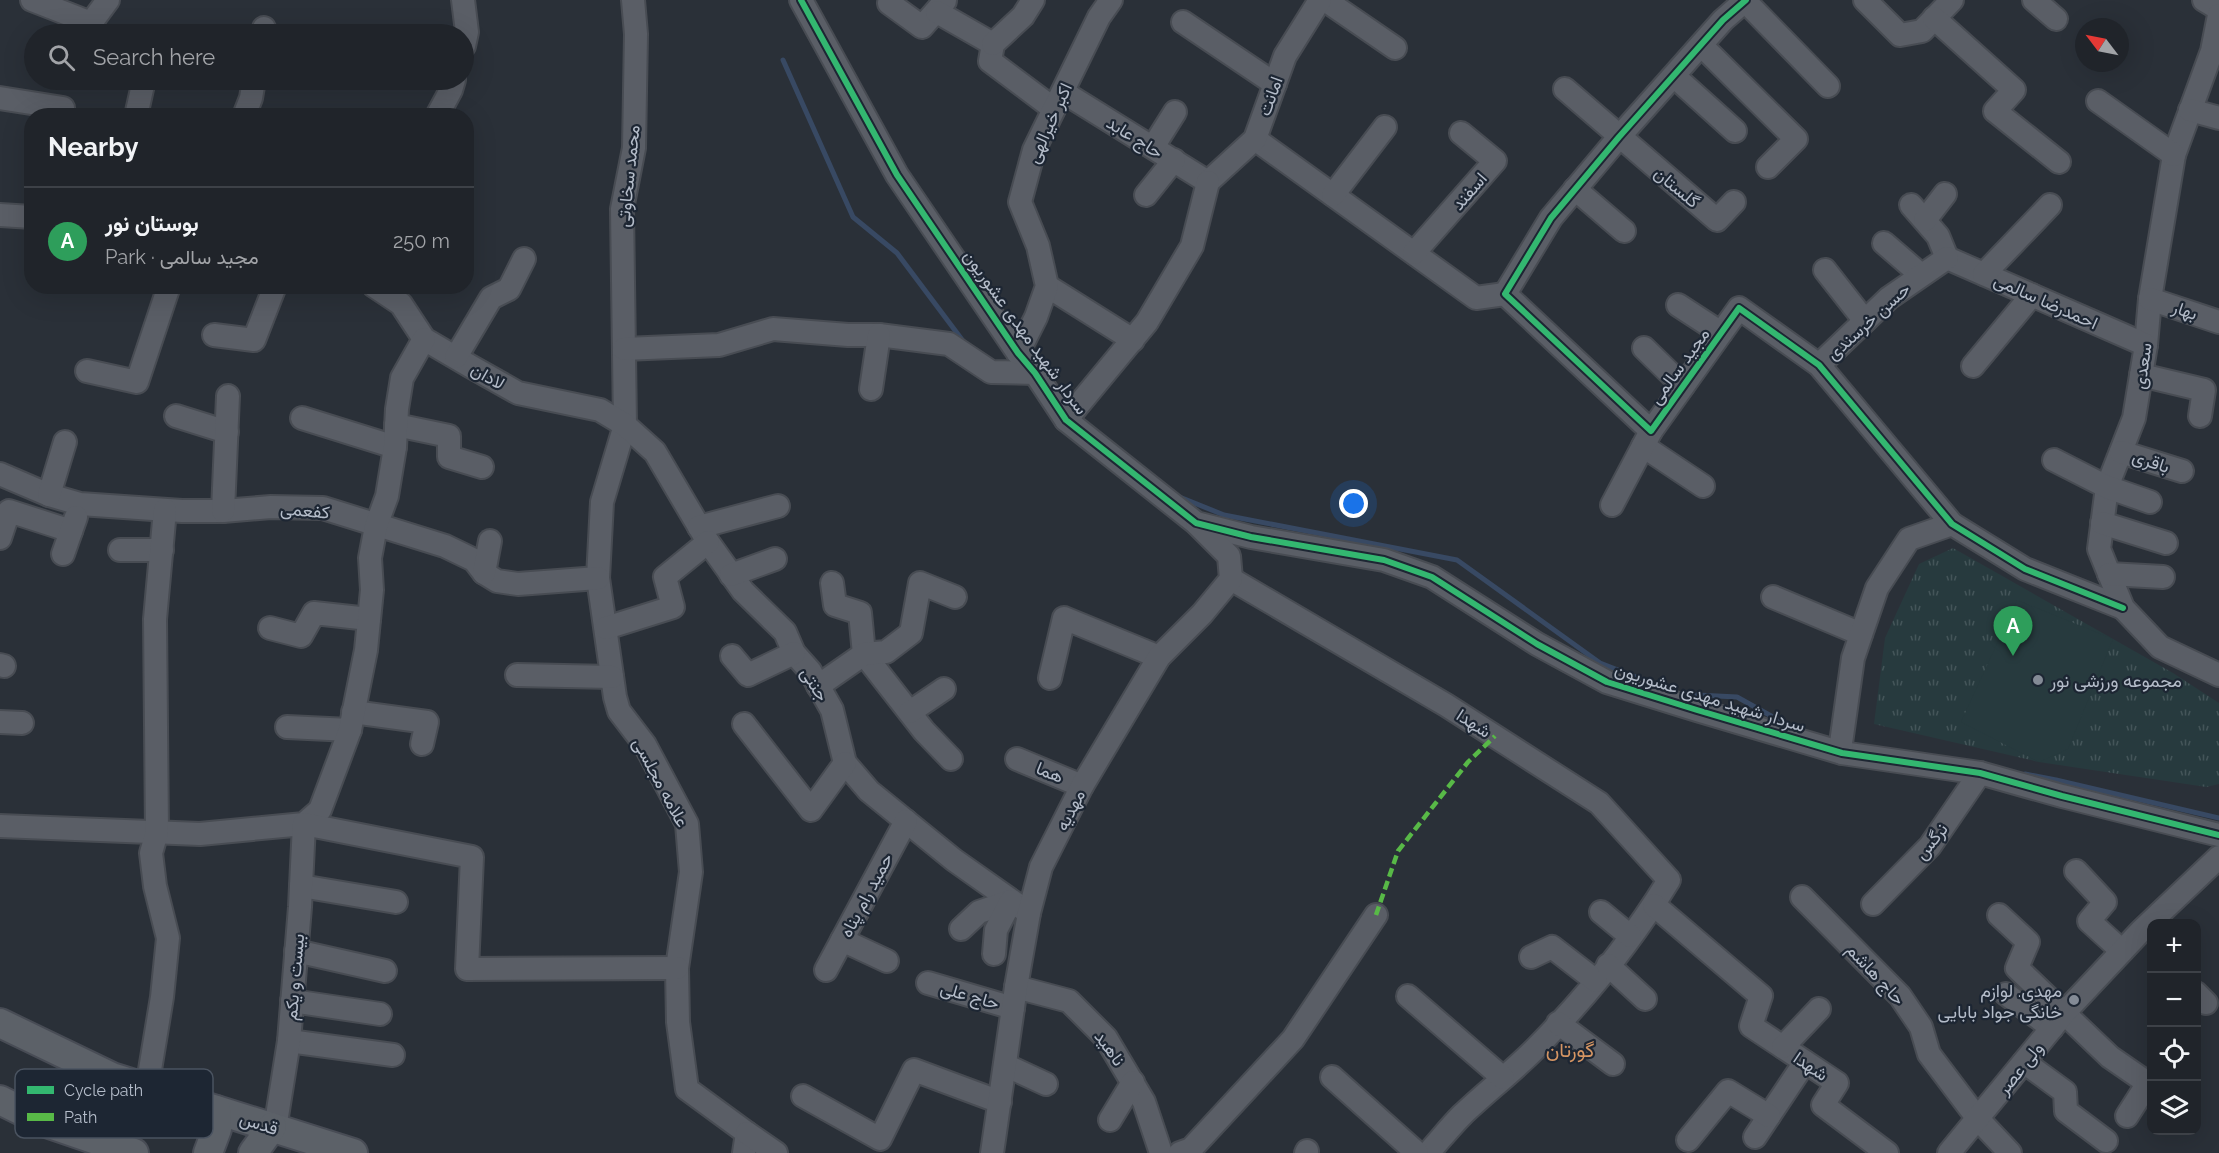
<!DOCTYPE html>
<meta charset="utf-8">
<style>
body{margin:0;font-family:Raleway,Vazirmatn,sans-serif;background:#2d3036;color:#f1f3f6}
.controls{position:absolute;right:18px;bottom:18px;display:grid;overflow:hidden;border-radius:12px;box-shadow:0 6px 24px #0002}
.controls button{width:54px;height:54px;display:grid;place-items:center;padding:0;border:0;border-bottom:2px solid #3d4147;background:#20242a;color:#f1f3f6;font:30px sans-serif}
.compass{position:absolute;left:2075px;top:18px;width:54px;height:54px;border-radius:50%;background:#20242a;box-shadow:0 6px 24px #0002;rotate:302deg}
.you{position:absolute;left:1354px;top:504px;width:21px;height:21px;margin:-15px;border:4px solid #fff;border-radius:50%;background:#1a73e8;box-shadow:0 0 0 9px #1a73e833}
.badge{display:grid;place-items:center;width:39px;height:39px;border-radius:50%;background:#8c9099;color:#fff;font-size:20px;font-weight:700}
.pin{position:absolute;translate:-50% -50px;filter:drop-shadow(0 2px 3px #0008)}
.pin::after{content:'';position:absolute;top:32px;width:21px;height:18px;background:inherit;clip-path:polygon(0 0,100% 0,50% 100%)}
.list{margin:0;padding:0;list-style:none}
h2{display:flex;justify-content:space-between;align-items:center;height:78px;margin:0;padding:0 24px;font-size:26px}
h2 small{font-size:20px;font-weight:400;color:#a2a4a8}
.list li{display:grid;grid-template-columns:39px 1fr auto;gap:18px;align-items:center;box-sizing:border-box;height:108px;padding:0 24px;border-top:2px solid #3d4147}
.list b{display:block;font-size:22px;white-space:nowrap}
.list p{margin:0;font-size:20px;white-space:nowrap;color:#a2a4a8}
.list em{font-size:20px;font-style:normal;color:#a2a4a8}
.icon{flex:none;width:33px;height:33px;fill:none;stroke:currentColor;stroke-width:2;stroke-linecap:round;stroke-linejoin:round}
.map{position:relative;flex:none;width:2219px;height:1153px;overflow:hidden}
.search{position:absolute;background:#20242a;box-shadow:0 6px 24px #0002;left:24px;top:24px;width:450px;height:66px;display:flex;align-items:center;gap:15px;box-sizing:border-box;padding:0 21px;border-radius:33px;color:#a2a4a8;font-size:22px}
.panel{position:absolute;background:#20242a;box-shadow:0 6px 24px #0002;left:24px;top:108px;width:450px;height:186px;border-radius:24px}
.map>svg:first-child{display:block}
.grass{fill:url(#grass-tufts)}
.garden{fill:#273a3e}
.lines{fill:none;stroke-linecap:round;stroke-linejoin:round}
.stream{stroke:#384963;stroke-width:5}
.minor-casing{stroke:#484c53;stroke-width:26}
.major-casing{stroke:#484c55;stroke-width:32}
.minor{stroke:#5a5e66;stroke-width:22}
.major{stroke:#5c6168;stroke-width:28}
.quiet{stroke:#58b947;stroke-width:4.5;stroke-dasharray:9 4.5;stroke-linecap:butt}
.cycleway-casing{stroke:#1d2633;stroke-width:10}
.cycleway{stroke:#33b770;stroke-width:6}
.poi-dot{fill:#848b96;stroke:#1d2633;stroke-width:2}
.labels{text-anchor:middle;dominant-baseline:central;stroke-width:4.5;stroke-linejoin:round;paint-order:stroke}
.street-label{font-size:18px;fill:#b4bcc9;stroke:#1d2633}
.poi-label{font-size:18px;fill:#b4bcc9;stroke:#1d2633;text-anchor:start}
.neighbourhood-label{font-size:20px;fill:#d59563;stroke:#1d2633}
.key{fill:#1d2633;stroke:#4a5360;stroke-width:1.5}
.key-label{font-size:16px;fill:#b4bcc9}
</style>
<div class="map">
<svg width="2219" height="1153" viewBox="0 0 2219 1153">
<defs>
<pattern id="grass-tufts" width="24" height="20" patternUnits="userSpaceOnUse" patternTransform="scale(1.5)"><rect width="24" height="20" fill="#273a3e"/><path d="M3 7l-1-3M5 7V3M7 7l1-3M15 17l-1-3M17 17v-4M19 17l1-3" fill="none" stroke="#445559"/></pattern>
</defs>
<rect width="100%" height="100%" fill="#2a3038"/>
<path class="grass" d="M1953,548L2173,673L2219,703V784L2206,787L2039,762L1874,724L1885,638L1919,564Z"/>
<path class="garden" d="M2017,600L2113,639L2068,749L2039,762L1961,722Z"/>
<g class="lines">
<g class="stream">
<path d="M783,60L853,217L897,253L966,345"/>
<path d="M1177,496L1224,515L1457,560L1600,663L1664,688"/>
<path d="M1678,694L1737,697L1793,728"/>
<path d="M2025,774L2056,780L2219,818"/>
</g>
<defs>
<g id="minor">
<path d="M32,0L91,23L108,0"/>
<path d="M463,0L467,32L464,46"/>
<path d="M633,0L636,34L634,148L622,209L625,425L602,502L598,578L615,697L619,711L645,745L687,824L691,872L677,968L678,1022L687,1089L747,1133L744,1153"/>
<path d="M801,0L897,175L1018,353L1035,373L1066,420L1196,523L1251,537L1384,560L1432,577L1537,644L1607,682L1697,710L1842,753L1980,773L2062,796L2219,835"/>
<path d="M1325,0L1395,48"/>
<path d="M1746,0L1723,20L1619,137L1551,218L1505,294L1651,431L1739,308L1819,365L1952,524L2025,569L2123,608"/>
<path d="M1865,0L1900,35L1922,31L1952,0"/>
<path d="M2034,0L2056,19"/>
<path d="M2204,0L2219,9"/>
<path d="M1745,1L1828,86"/>
<path d="M889,3L922,27L945,1"/>
<path d="M937,12L993,44L990,61L1054,109"/>
<path d="M2219,15L2212,51L2174,155L2150,299L2146,345L2134,418L2107,487L2099,549L2123,608L2160,647L2219,675"/>
<path d="M1934,18L2014,90L1995,111L2059,162"/>
<path d="M1183,22L1275,84"/>
<path d="M263,34L264,28"/>
<path d="M993,44L1023,16L1033,0"/>
<path d="M1701,45L1796,139L1768,167"/>
<path d="M1674,76L1735,131"/>
<path d="M1565,89L1717,220L1734,202"/>
<path d="M1063,92L1208,182"/>
<path d="M0,98L63,108"/>
<path d="M2098,101L2174,155"/>
<path d="M2190,110L2219,118"/>
<path d="M136,116L144,80"/>
<path d="M244,116L251,98L254,80"/>
<path d="M437,116L451,90L454,80"/>
<path d="M1255,139L1476,298L1505,294"/>
<path d="M1153,147L1175,112"/>
<path d="M1208,182L1255,139L1285,56L1320,0"/>
<path d="M1575,189L1624,231"/>
<path d="M1146,195L1174,160"/>
<path d="M1333,195L1385,127"/>
<path d="M1911,205L1938,236L1947,258"/>
<path d="M0,215L32,217"/>
<path d="M1925,220L1945,194"/>
<path d="M1884,243L1921,275"/>
<path d="M1414,253L1495,161L1461,133"/>
<path d="M1947,258L2146,345"/>
<path d="M1825,270L1865,321"/>
<path d="M1984,274L2050,205"/>
<path d="M374,286L401,304L424,339L470,366L518,393L600,410L625,425L655,452L708,542L743,591L785,632L794,653L810,671L832,710L845,763L869,791L954,860L1029,913"/>
<path d="M1047,286L1133,340"/>
<path d="M2150,299L2219,322"/>
<path d="M1678,305L1721,333"/>
<path d="M214,335L254,340L275,286"/>
<path d="M1644,348L1683,386"/>
<path d="M624,349L719,345L773,329L848,335H879L949,344L991,372L1035,373"/>
<path d="M1018,353L1036,317L1047,286L1038,246L1020,202L1034,150L1099,17L1111,0"/>
<path d="M456,357L491,298L509,289L524,259"/>
<path d="M1819,365L1889,298L1947,258"/>
<path d="M1973,366L2032,295"/>
<path d="M87,371L137,382L169,286"/>
<path d="M2141,375L2204,390L2200,416"/>
<path d="M871,389L879,335"/>
<path d="M176,416L227,432"/>
<path d="M302,418L395,447"/>
<path d="M1066,420L1147,322L1192,246L1208,182"/>
<path d="M396,425L449,436V457L482,467"/>
<path d="M1643,446L1703,486"/>
<path d="M2121,452L2182,471"/>
<path d="M2054,460L2107,487L2150,502"/>
<path d="M0,474L49,495L80,504L182,511H223L271,507L323,508L445,546L474,560L484,573L497,581L518,584L598,578"/>
<path d="M49,495L65,442"/>
<path d="M1612,505L1651,431"/>
<path d="M223,511L228,396"/>
<path d="M2102,523L2166,543"/>
<path d="M699,527L778,506"/>
<path d="M0,538L9,511L71,531"/>
<path d="M120,550H162"/>
<path d="M63,554L76,517"/>
<path d="M484,573L490,541"/>
<path d="M2109,574L2163,577"/>
<path d="M731,575L775,559"/>
<path d="M1231,579L1446,705L1599,803L1669,880C1633,939 1587,996 1539,1045C1515,1070 1487,1091 1462,1115C1450,1127 1439,1141 1428,1153"/>
<path d="M832,583L835,605L860,613L864,654L924,731L951,759"/>
<path d="M1773,597L1861,634"/>
<path d="M270,628L301,636L314,613L369,619"/>
<path d="M606,628L673,607L665,577L708,542"/>
<path d="M732,656L748,675L794,653"/>
<path d="M0,665L4,666"/>
<path d="M517,675L612,677"/>
<path d="M1050,678L1064,618L1159,657"/>
<path d="M818,686L864,654L886,652L911,633L920,583L955,597"/>
<path d="M353,712L427,722L422,744"/>
<path d="M910,712L944,689"/>
<path d="M0,722L22,723"/>
<path d="M744,724L811,810L845,763"/>
<path d="M287,727L350,730"/>
<path d="M1842,753L1841,743L1853,658L1877,588L1909,539L1952,524"/>
<path d="M1017,759L1082,786"/>
<path d="M0,826L200,834L304,824L320,810L350,730L366,650L372,590L370,558L376,526L387,496L395,447L397,409L402,378L424,339"/>
<path d="M2076,871L2105,902L2089,921L2122,951"/>
<path d="M301,886L396,902"/>
<path d="M1802,897L1900,996L1921,1027L1929,1054L1978,1119L2010,1153"/>
<path d="M1873,904L1930,846L1980,773"/>
<path d="M1654,905L1761,996L1751,1026L1837,1083L1823,1105L1887,1153"/>
<path d="M1601,912L1630,936"/>
<path d="M1999,915L2028,942L2017,968L2110,1057L2152,1086"/>
<path d="M961,929L979,912L1011,901"/>
<path d="M842,940L887,961"/>
<path d="M296,951L385,971"/>
<path d="M994,954L996,930L1011,901"/>
<path d="M1531,957L1552,947L1596,981"/>
<path d="M1608,965L1645,999"/>
<path d="M826,970L906,821"/>
<path d="M928,983L1013,1008"/>
<path d="M1016,987L1069,1001L1106,1038L1144,1102L1161,1153"/>
<path d="M2196,993L2206,1003"/>
<path d="M2006,994L2052,1028"/>
<path d="M1408,996L1503,1078"/>
<path d="M292,1001L380,1014"/>
<path d="M1558,1023L1613,1064"/>
<path d="M289,1041L393,1055"/>
<path d="M1783,1047L1819,1009"/>
<path d="M2024,1062L2065,1092L2066,1111L2106,1141"/>
<path d="M1005,1065L1046,1084"/>
<path d="M1332,1077L1417,1153"/>
<path d="M147,1088L162,997L168,938L155,886L151,853L157,832L155,619L165,510"/>
<path d="M803,1096L880,1139L914,1070L1000,1102"/>
<path d="M2127,1116L2148,1083"/>
<path d="M1110,1120L1133,1082"/>
<path d="M275,1129L289,1041L300,907L304,824L472,857L467,969L677,968"/>
<path d="M747,1133L776,1153"/>
<path d="M1755,1137L1805,1062"/>
<path d="M1688,1140L1728,1091L1769,1116"/>
<path d="M992,1153L1016,987L1029,913L1041,867L1082,786L1159,657L1202,614L1231,579L1229,556L1197,524"/>
<path d="M1180,1153L1191,1149L1293,1039L1376,915"/>
<path d="M1306,1153L1307,1151"/>
<path d="M1949,1153L2065,1012L2141,931L2219,857"/>
</g>
<g id="major">
<path d="M0,1023L112,1077L353,1153"/>
<path d="M0,1100L44,1122L134,1153"/>
<path d="M208,1153L217,1129L216,1110"/>
<path d="M253,1153L272,1127"/>
</g>
</defs>
<use href="#minor" class="minor-casing"/>
<use href="#major" class="major-casing"/>
<use href="#minor" class="minor"/>
<use href="#major" class="major"/>
<path class="quiet" d="M1376,915L1398,851L1468,762L1495,736"/>
<defs>
<g id="cycleway">
<path d="M801,0L897,175L1018,353L1035,373L1066,420L1196,523L1251,537L1384,560L1432,577L1537,644L1607,682L1697,710L1842,753L1980,773L2062,796L2219,835"/>
<path d="M1746,0L1723,20L1619,137L1551,218L1505,294L1651,431L1739,308L1819,365L1952,524L2025,569L2123,608"/>
</g>
</defs>
<use href="#cycleway" class="cycleway-casing"/>
<use href="#cycleway" class="cycleway"/>
</g>
<g class="poi-dot">
<circle cx="2038" cy="680" r="6"/>
<circle cx="2074" cy="1000" r="6"/>
</g>
<g class="labels">
<g class="street-label">
<text transform="translate(1270 96) rotate(-70)">امانت</text>
<text transform="translate(1049 123) rotate(-66)">اکبر خیرالهی</text>
<text transform="translate(1135 137) rotate(32)">حاج عابد</text>
<text transform="translate(628 176) rotate(-84)">محمد سخاوتی</text>
<text transform="translate(1677 187) rotate(40)">گلستان</text>
<text transform="translate(1469 191) rotate(-49)">اسفند</text>
<text transform="translate(2046 301) rotate(24)">احمدرضا سالمی</text>
<text transform="translate(2185 310) rotate(19)">بهار</text>
<text transform="translate(1868 321) rotate(-42)">حسن خرسندی</text>
<text transform="translate(1026 332) rotate(54)">سردار شهید مهدی عشوریون</text>
<text transform="translate(1679 366) rotate(-54)">مجید سالمی</text>
<text transform="translate(2142 366) rotate(-82)">سعدی</text>
<text transform="translate(488 376) rotate(30)">لادان</text>
<text transform="translate(2151 461) rotate(18)">باقری</text>
<text transform="translate(305 510) rotate(5)">کفعمی</text>
<text transform="translate(815 684) rotate(58)">جنتی</text>
<text transform="translate(1710 697) rotate(17)">سردار شهید مهدی عشوریون</text>
<text transform="translate(1474 723) rotate(33)">شهدا</text>
<text transform="translate(1050 772) rotate(22)">هما</text>
<text transform="translate(661 782) rotate(62)">علامه مجلسی</text>
<text transform="translate(1070 810) rotate(-63)">مهدیه</text>
<text transform="translate(1931 841) rotate(-51)">نرگس</text>
<text transform="translate(866 895) rotate(-62)">حمید رام پناه</text>
<text transform="translate(1876 974) rotate(47)">حاج هاشم</text>
<text transform="translate(294 977) rotate(-85)">بیست و یکم</text>
<text transform="translate(970 995) rotate(16)">حاج علی</text>
<text transform="translate(1110 1048) rotate(54)">ناهید</text>
<text transform="translate(1811 1066) rotate(34)">شهدا</text>
<text transform="translate(2020 1068) rotate(-51)">ولی عصر</text>
<text transform="translate(259 1123) rotate(18)">قدس</text>
</g>
<g class="poi-label">
<text x="2050" y="680">مجموعه ورزشی نور</text>
<text x="2062" y="990" text-anchor="end">مهدی. لوازم<tspan x="2062" dy="21">خانگی جواد بابایی</tspan></text>
</g>
<g class="neighbourhood-label">
<text x="1570" y="1050">گورتان</text>
</g>
</g>
<rect x="15" y="1069" width="198" height="69" rx="9" class="key"/>
<rect x="27" y="1086" width="27" height="8" fill="#33b770"/>
<rect x="27" y="1113" width="27" height="8" fill="#58b947"/>
<g class="key-label">
<text x="64" y="1096">Cycle path</text>
<text x="64" y="1123">Path</text>
</g>
</svg>
<div class="controls">
<button>+</button>
<button>−</button>
<button><svg class="icon" aria-label="locate" viewBox="0 0 24 24"><circle cx="12" cy="12" r="6"/><path d="M12 2v4M12 18v4M2 12h4M18 12h4"/></svg></button>
<button><svg class="icon" aria-label="layers" viewBox="0 0 24 24"><path d="M12 4l9 5-9 5-9-5zM3 14l9 5 9-5"/></svg></button>
</div>
<svg class="compass" viewBox="-18 -18 36 36"><path d="M0-13l5 13h-10z" fill="#e53935"/><path d="M0 13l5-13h-10z" fill="#a2a4a8"/></svg>
<div class="you"></div>
<div class="pin badge" style="left:2013px;top:656px;background:#2e9e5b">A</div>
<div class="search"><svg class="icon" aria-label="search" viewBox="0 0 24 24"><circle cx="10" cy="10" r="6"/><path d="M15 15l6 6"/></svg>Search here</div>
<section class="panel">
<h2>Nearby<small></small></h2>
<ul class="list">
<li><span class="badge" style="background:#2e9e5b">A</span><div><b>بوستان نور</b><p>Park · مجید سالمی</p></div><em>250 m</em></li>
</ul>
</section>
</div>
